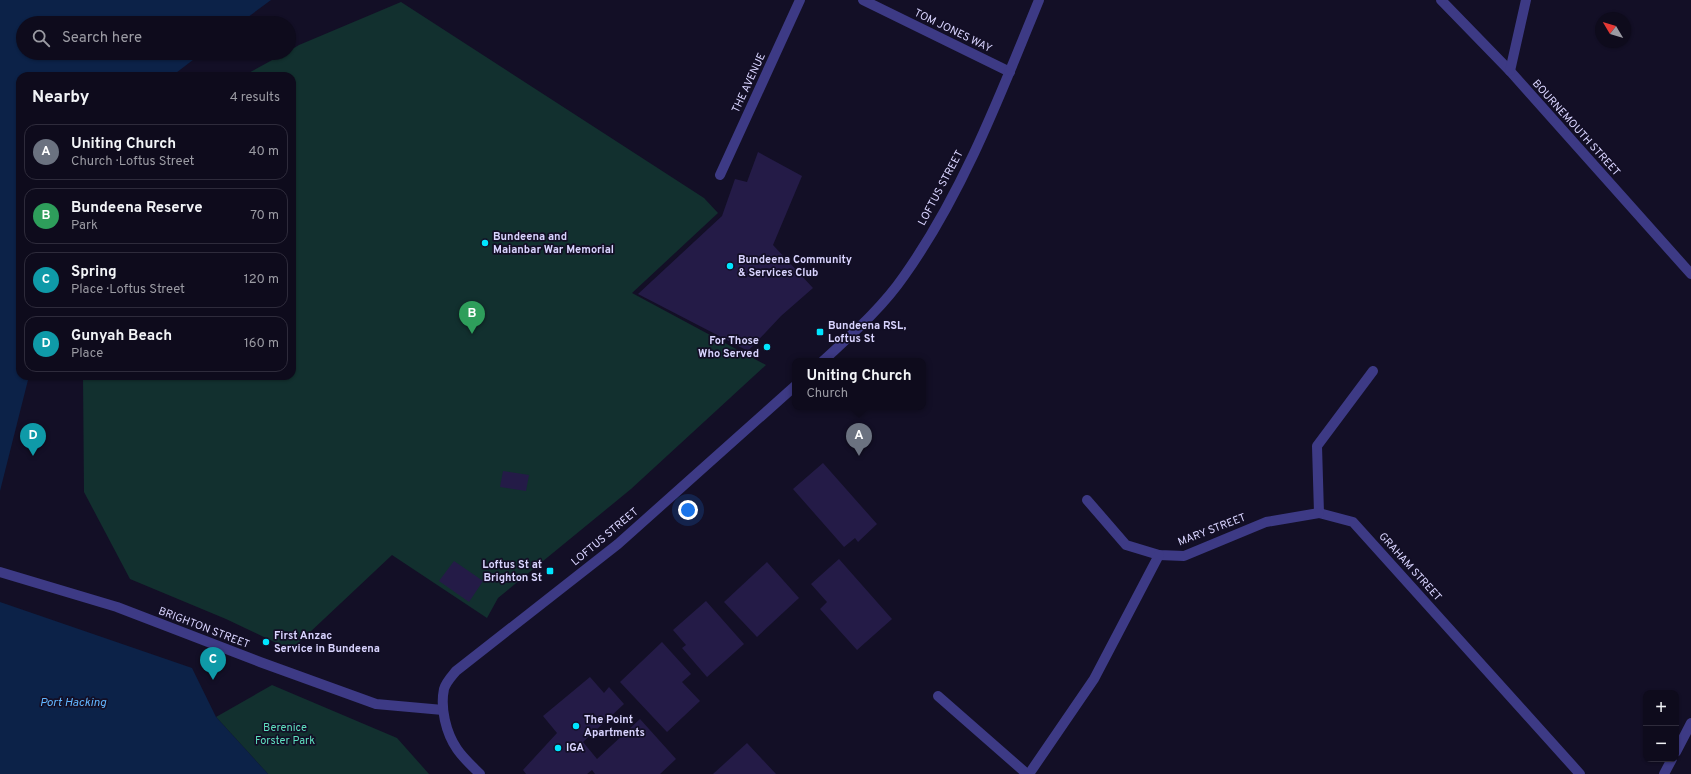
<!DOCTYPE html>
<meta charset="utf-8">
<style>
body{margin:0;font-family:Overpass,sans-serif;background:#1c1929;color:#f1f3f6}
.controls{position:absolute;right:12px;bottom:12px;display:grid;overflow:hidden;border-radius:8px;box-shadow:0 1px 3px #0004}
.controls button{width:36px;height:36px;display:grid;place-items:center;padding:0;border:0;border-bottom:1px solid #2e2b3b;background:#0e0b1c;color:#f1f3f6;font:20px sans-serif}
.compass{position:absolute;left:1595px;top:12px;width:36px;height:36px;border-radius:50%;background:#0e0b1c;box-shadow:0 1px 3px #0004;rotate:308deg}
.you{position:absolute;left:688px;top:510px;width:14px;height:14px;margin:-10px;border:3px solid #fff;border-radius:50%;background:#1a73e8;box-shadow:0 0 0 6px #1a73e833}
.badge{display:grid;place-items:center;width:26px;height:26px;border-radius:50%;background:#00e5ff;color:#fff;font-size:13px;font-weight:700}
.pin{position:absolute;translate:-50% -33px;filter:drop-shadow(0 1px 2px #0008)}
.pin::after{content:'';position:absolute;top:21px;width:14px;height:12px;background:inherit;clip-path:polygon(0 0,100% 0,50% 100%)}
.popup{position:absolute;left:792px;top:358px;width:134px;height:52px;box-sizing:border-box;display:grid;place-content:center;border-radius:8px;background:#0e0b1c;filter:drop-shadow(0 1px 3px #0005);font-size:13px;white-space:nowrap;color:#9b9ba3}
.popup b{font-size:15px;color:#f1f3f6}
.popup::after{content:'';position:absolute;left:50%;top:100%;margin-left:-8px;border:8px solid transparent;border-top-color:#0e0b1c}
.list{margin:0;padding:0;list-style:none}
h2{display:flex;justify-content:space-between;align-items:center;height:52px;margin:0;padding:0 16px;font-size:17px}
h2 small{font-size:13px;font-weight:400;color:#9b9ba3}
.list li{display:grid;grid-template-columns:26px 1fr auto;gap:12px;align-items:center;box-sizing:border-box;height:56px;margin:0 8px 8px;padding:0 8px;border:1px solid #2e2b3b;border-radius:12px}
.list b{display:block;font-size:15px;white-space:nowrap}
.list p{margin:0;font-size:13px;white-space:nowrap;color:#9b9ba3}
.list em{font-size:13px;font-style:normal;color:#9b9ba3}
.icon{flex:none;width:22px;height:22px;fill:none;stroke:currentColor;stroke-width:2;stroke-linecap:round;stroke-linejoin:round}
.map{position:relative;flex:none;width:1691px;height:774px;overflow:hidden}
.search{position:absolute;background:#0e0b1c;box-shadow:0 1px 3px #0004;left:16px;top:16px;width:280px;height:44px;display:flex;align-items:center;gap:10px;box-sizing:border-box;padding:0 14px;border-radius:22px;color:#9b9ba3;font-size:15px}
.panel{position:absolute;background:#0e0b1c;box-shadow:0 1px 3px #0004;left:16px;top:72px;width:280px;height:308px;border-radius:12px}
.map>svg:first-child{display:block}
.green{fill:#12302f}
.water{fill:#0c2248}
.building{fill:#241b47}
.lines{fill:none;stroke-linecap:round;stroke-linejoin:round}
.minor{stroke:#3d3a85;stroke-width:10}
.poi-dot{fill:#00e5ff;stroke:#130f26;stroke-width:1.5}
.labels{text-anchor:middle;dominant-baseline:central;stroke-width:3.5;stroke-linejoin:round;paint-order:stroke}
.street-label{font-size:11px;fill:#d9d4ff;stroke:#130f26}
.poi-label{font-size:11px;font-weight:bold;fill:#d9d4ff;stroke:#130f26;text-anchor:start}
.park-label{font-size:11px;fill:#5fe0c0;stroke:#130f26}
.water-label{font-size:12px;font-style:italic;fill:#62b6ff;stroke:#130f26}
</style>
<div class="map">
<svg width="1691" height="774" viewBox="0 0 1691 774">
<rect width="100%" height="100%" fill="#130f26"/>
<g class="green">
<path d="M401,2L704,198L718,213L632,293L766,365L631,489L498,598L487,618L392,555L291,650L226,619L130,579L84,492L83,376H292V76H243L285,53H289V51L299,45Z"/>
<path d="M272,685L397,738L429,774H268L216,717Z"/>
</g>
<g class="water">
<path d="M0,0H271L240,23H23V53H202L172,76H20V376H29L0,491Z"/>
<path d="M0,602L192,668L216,717L268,774H0Z"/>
</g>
<g class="building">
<path d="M758,152L802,176L773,245L813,288L781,316L748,351L638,294L722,216L735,179L747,182Z"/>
<path d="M823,463L877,524L858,542L855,538L844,547L793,489Z"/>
<path d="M503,471L529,475L526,491L500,487Z"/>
<path d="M839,559L892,619L857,650L820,609L827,602L811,584Z"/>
<path d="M454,561L483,581L469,602L439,581Z"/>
<path d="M767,562L799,598L757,637L724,602Z"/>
<path d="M706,601L744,644L707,677L682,648L686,645L673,630Z"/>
<path d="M662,642L691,674L682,682L700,701L667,732L620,682Z"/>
<path d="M590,677L604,693L609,687L624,704L583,742L597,759L640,719L676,759L660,774H595L592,770L587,774H526L523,770L557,733L543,716Z"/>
<path d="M747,743L776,774H713Z"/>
</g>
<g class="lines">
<g class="minor">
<path d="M863,0L1010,72"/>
<path d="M1441,0L1510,71L1691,274"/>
<path d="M1510,71L1526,0"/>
<path d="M720,175L800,0"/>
<path d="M823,361C852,334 882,308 904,276C963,193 1001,93 1039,0"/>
<path d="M1373,371L1317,446L1319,513L1353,522L1580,774"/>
<path d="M1087,500L1126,545L1159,555L1184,556L1266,522L1319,513"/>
<path d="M0,572L117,607L260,662L376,704L443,710"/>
<path d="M938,696L1027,774"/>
<path d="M1676,752L1691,723"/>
<path d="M480,774C472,766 463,758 457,749C446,733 440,708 444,689C446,682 451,677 456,671L618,544L795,386"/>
<path d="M1029,774L1094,679L1159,555"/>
<path d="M1664,774L1672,759"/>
</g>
</g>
<g class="poi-dot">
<circle cx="485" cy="243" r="4"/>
<circle cx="730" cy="266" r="4"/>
<rect x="816" y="328" width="8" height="8" rx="2"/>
<circle cx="767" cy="347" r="4"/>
<rect x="546" y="567" width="8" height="8" rx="2"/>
<circle cx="266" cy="642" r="4"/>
<circle cx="576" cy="726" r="4"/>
<circle cx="558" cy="748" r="4"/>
</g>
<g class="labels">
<g class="street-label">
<text transform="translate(953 31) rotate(26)">TOM JONES WAY</text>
<text transform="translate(749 83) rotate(-65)">THE AVENUE</text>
<text transform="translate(1576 128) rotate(48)">BOURNEMOUTH STREET</text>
<text transform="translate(941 188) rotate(-62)">LOFTUS STREET</text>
<text transform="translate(1212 530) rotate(-21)">MARY STREET</text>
<text transform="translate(605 537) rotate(-40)">LOFTUS STREET</text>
<text transform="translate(1410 567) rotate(48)">GRAHAM STREET</text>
<text transform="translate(204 628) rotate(21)">BRIGHTON STREET</text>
</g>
<g class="poi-label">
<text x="493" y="237">Bundeena and<tspan x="493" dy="13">Maianbar War Memorial</tspan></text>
<text x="738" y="260">Bundeena Community<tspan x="738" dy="13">&amp; Services Club</tspan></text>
<text x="828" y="326">Bundeena RSL,<tspan x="828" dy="13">Loftus St</tspan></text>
<text x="759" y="341" text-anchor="end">For Those<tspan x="759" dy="13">Who Served</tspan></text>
<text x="542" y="565" text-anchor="end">Loftus St at<tspan x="542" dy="13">Brighton St</tspan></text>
<text x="274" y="636">First Anzac<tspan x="274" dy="13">Service in Bundeena</tspan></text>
<text x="584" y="720">The Point<tspan x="584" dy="13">Apartments</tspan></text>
<text x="566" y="748">IGA</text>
</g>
<g class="park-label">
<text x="285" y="728">Berenice<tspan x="285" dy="13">Forster Park</tspan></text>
</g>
<g class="water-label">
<text x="73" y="703">Port Hacking</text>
</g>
</g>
</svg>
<div class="controls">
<button>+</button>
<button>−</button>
</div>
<svg class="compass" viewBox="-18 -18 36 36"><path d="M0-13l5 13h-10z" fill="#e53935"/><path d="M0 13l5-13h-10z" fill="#9b9ba3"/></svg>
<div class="you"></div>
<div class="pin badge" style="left:859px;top:456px;background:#6b7280">A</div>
<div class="popup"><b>Uniting Church</b>Church</div>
<div class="pin badge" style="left:472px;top:334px;background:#2e9e5b">B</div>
<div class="pin badge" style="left:213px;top:680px;background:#0f9aa8">C</div>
<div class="pin badge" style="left:33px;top:456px;background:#0f9aa8">D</div>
<div class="search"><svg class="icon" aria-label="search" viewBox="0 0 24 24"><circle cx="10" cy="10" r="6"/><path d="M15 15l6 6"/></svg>Search here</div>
<section class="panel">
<h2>Nearby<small>4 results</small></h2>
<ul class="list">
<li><span class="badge" style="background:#6b7280">A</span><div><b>Uniting Church</b><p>Church · Loftus Street</p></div><em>40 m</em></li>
<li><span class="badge" style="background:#2e9e5b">B</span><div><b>Bundeena Reserve</b><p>Park</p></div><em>70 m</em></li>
<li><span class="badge" style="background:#0f9aa8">C</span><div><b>Spring</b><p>Place · Loftus Street</p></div><em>120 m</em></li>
<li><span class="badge" style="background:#0f9aa8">D</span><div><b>Gunyah Beach</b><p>Place</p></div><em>160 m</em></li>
</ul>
</section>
</div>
